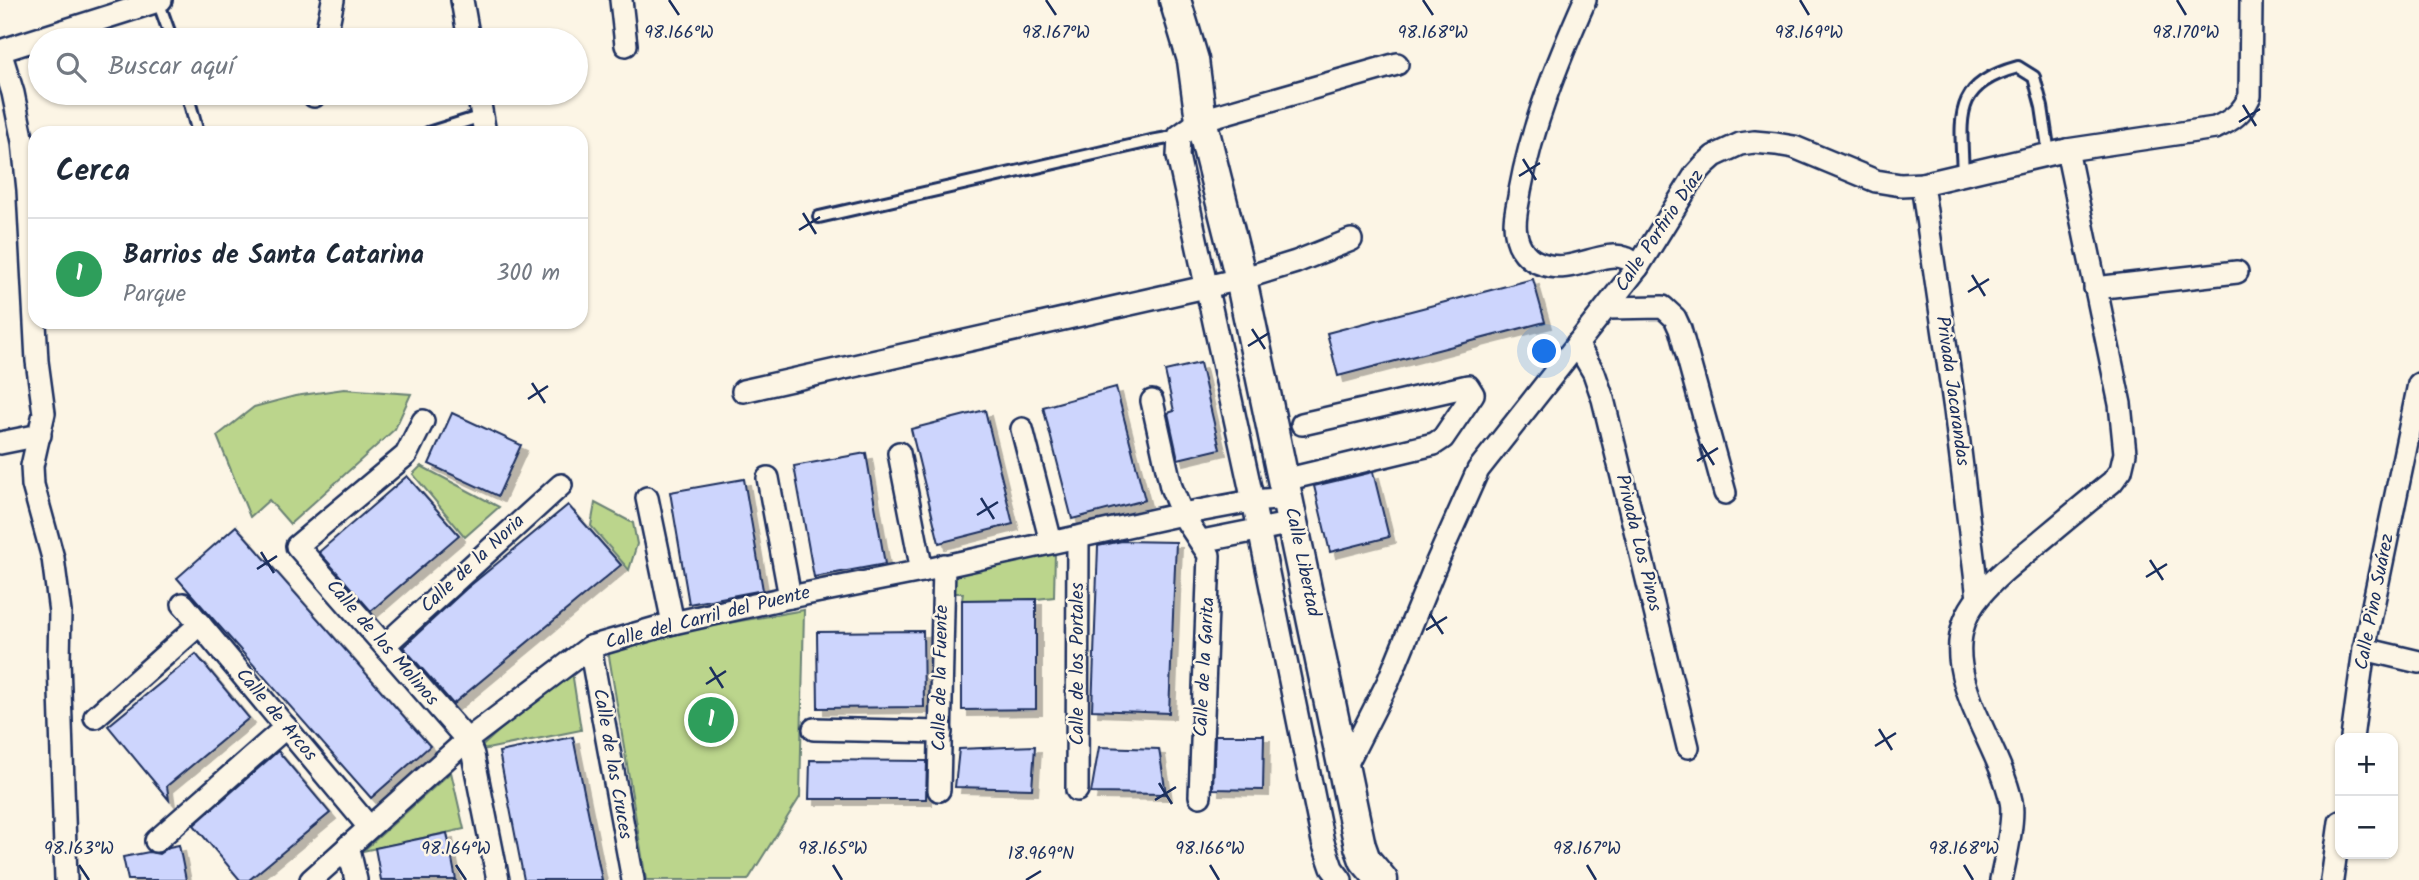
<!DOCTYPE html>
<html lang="es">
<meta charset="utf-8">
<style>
body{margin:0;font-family:Kalam,sans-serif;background:#f2f2f3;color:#1f2937}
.controls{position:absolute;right:21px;bottom:21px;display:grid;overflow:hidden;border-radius:14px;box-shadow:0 2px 5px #0004}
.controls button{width:63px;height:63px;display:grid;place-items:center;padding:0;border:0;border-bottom:2px solid #e0e1e3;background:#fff;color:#1f2937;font:35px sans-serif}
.you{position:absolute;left:1545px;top:352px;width:24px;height:24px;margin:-18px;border:5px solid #fff;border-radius:50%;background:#1a73e8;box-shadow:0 0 0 10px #1a73e833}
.badge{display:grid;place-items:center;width:46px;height:46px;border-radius:50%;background:#0b8043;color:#fff;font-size:23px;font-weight:700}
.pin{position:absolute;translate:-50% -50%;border:4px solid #fff;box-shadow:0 2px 7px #0006}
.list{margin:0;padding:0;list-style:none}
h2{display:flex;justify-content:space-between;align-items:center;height:91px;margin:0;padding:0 28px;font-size:30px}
h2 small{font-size:23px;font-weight:400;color:#747a83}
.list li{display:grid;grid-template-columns:46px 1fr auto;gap:21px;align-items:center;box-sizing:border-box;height:112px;padding:0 28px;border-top:2px solid #e0e1e3}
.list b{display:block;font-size:26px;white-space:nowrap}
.list p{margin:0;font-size:23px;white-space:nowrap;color:#747a83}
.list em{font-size:23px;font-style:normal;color:#747a83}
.icon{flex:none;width:38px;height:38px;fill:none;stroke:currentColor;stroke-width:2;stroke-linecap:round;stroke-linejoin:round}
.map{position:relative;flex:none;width:2419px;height:880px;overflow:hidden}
.search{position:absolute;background:#fff;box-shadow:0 2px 5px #0004;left:28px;top:28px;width:560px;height:77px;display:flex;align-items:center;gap:18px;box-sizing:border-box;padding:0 24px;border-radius:38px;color:#747a83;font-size:26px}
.panel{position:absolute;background:#fff;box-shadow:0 2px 5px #0004;left:28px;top:126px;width:560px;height:203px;border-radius:21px}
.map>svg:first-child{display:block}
.green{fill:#bbd58c;stroke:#6b8275;stroke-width:2}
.building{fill:#cdd5fd;stroke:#1b2f5e;stroke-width:2;filter:url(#shadow)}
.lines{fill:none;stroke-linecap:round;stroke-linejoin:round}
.lane-casing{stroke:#1b2f5e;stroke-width:16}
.street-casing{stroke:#1b2f5e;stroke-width:26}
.secondary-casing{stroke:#1b2f5e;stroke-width:35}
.lane{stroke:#fcf5e5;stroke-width:10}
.street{stroke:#fcf5e5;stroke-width:21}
.secondary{stroke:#fcf5e5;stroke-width:30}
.ticks{fill:none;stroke:#1b2f5e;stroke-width:2.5}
.labels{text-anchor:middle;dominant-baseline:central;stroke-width:5;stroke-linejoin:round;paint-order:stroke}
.street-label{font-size:19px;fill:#1b2f5e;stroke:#fcf5e5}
.ticks-label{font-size:18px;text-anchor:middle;fill:#1b2f5e;stroke:#fcf5e5;stroke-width:5;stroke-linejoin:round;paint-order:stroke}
</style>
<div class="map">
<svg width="2419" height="880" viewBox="0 0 2419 880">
<defs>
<filter id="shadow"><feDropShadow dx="6" dy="6" stdDeviation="0" flood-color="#0004"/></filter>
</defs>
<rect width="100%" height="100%" fill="#fcf5e5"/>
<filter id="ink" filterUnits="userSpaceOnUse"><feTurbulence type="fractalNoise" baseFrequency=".0143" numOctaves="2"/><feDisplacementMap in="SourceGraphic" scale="14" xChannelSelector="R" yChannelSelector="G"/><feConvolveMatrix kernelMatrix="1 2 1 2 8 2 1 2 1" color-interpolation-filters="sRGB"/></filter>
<g filter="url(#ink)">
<g class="green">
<path d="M344,389L411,394L395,429L290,524L269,500L250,517L217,436L254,407L295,396Z"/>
<path d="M421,466L499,507L465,537L413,474Z"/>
<path d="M595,503L633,523L637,544L629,570L591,526Z"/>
<path d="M1055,552L1054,597L1036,599L962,600L963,593H950V573Z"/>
<path d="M804,610L800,797L748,880H646L607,644Z"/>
<path d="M571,665L581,730L477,751Z"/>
<path d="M451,772L464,829L363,851Z"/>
</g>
<g class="building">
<path d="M1533,279L1545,322L1338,376L1327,333Z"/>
<path d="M1200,363L1220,449L1178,459L1168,413L1174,411L1165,371Z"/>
<path d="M1116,387L1145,500L1072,519L1043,407Z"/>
<path d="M985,410L1013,524L939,543L911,429Z"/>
<path d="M452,413L521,445L498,496L429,464Z"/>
<path d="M866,453L885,564L814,577L794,466Z"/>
<path d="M1373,472L1389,537L1330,552L1314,486Z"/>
<path d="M407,476L459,535L371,611L319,552Z"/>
<path d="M744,479L763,590L689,604L670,492Z"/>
<path d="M568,505L621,565L453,704L403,647L466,589Z"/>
<path d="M236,526L430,746L371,798L177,578Z"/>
<path d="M1122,541L1176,542L1169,713L1092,710L1098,546Z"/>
<path d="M1036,599V709L962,710V600Z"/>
<path d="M923,631L924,707L818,708L817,632Z"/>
<path d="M196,654L249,718L167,786L169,800L108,726Z"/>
<path d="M1215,735H1264L1263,790L1213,789Z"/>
<path d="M573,737L602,880H524L499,752Z"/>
<path d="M1035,746L1032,789L955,787L959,749Z"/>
<path d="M1099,747L1159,749L1166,794L1091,793Z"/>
<path d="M278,751L330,813L249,880H240L194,825Z"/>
<path d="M810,760L927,761L926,799H809Z"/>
<path d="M447,833L456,880H381L375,848Z"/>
<path d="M179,845L186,880H128L123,857L149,852L159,854L169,847Z"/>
</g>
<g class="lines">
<defs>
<g id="lane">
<path d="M158,1L172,40"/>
<path d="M187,93L198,133"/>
<path d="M428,133L482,116"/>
<path d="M1963,175C1961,116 1952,85 2018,67L2034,77L2042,107L2049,154"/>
<path d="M819,217L1151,141L1179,136"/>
</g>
<g id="street">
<path d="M462,0L469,40"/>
<path d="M621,0L626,45"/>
<path d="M1585,0C1558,61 1532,125 1520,191C1518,205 1513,220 1516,233C1518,248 1528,260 1542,264C1572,275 1602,249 1625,258C1630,259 1635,264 1638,267"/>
<path d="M325,40L333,0"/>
<path d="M0,51L13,93L23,142L28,190L37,361L44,413L32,466L33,485L53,558L60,612L59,659L66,880"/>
<path d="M0,51L161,0"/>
<path d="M478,93L485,133"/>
<path d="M314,96V93"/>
<path d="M1922,184L1955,410L1978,598"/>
<path d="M2095,288L2237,272"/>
<path d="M1607,308L1663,307L1675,318L1680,329L1725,493"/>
<path d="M1577,344L1594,373L1603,399L1688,747"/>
<path d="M743,391L1241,279L1296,262L1351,240"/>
<path d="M1152,401L1171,487L1182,514L1209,555L1200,796"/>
<path d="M423,421L406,455L297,546L467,740L473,755L498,880"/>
<path d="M1022,429L1051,542"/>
<path d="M0,443L40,435"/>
<path d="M899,453L922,571"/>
<path d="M768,478L790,597"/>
<path d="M1284,480L1434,444L1443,438L1473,394L1468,386L1302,424"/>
<path d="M647,498L673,623"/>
<path d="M1202,541L1293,523"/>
<path d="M183,604L369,827"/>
<path d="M385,645L561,485"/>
<path d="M590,647L633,880"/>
<path d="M2364,649L2419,662"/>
<path d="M95,717L200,624"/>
<path d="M814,729L941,732"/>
<path d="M2352,738L2364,649L2419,384"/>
<path d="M1344,769L1388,682L1437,562L1478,470L1638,267L1695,175L1704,165L1714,156L1740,144L1754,142L1776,144L1794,147L1876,181L1901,185L1922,184L2067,150L2215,128C2233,120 2242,113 2250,96L2251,0"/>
<path d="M939,790L944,565"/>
<path d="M1077,790L1078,537"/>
<path d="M156,841L286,727"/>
<path d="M348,846L356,880"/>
<path d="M311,880L467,740L590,647L673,623L790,597L922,571L1182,514L1252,501L1288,498"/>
<path d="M1341,880L1332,868L1323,842L1259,529L1178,156L1179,136L1201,120L1397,64"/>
<path d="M2001,880C2005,861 2015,818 2011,801C1997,735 1926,661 1979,597C1995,577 2017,560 2038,543C2062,523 2087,502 2112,482L2121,470L2125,453L2120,404L2067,150"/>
<path d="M2332,880L2340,822"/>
</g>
<path id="secondary" d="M1175,0L1193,60L1201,120L1241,279L1360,846L1365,860L1382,880"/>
</defs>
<use href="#lane" class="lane-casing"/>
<use href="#street" class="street-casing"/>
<use href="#secondary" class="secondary-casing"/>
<use href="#lane" class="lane"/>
<use href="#street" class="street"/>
<use href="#secondary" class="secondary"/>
</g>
</g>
<path class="ticks" d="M669,0L679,15M1046,0L1056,15M1423,0L1433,15M1800,0L1809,15M2177,0L2186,15M2243,105L2256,126M2239,122L2260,109M1523,159L1536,180M1519,176L1540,163M803,213L816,234M799,230L820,217M1972,275L1985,296M1968,292L1989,279M1252,329L1265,349M1248,346L1269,333M532,383L545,403M528,399L548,386M1701,444L1714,465M1697,461L1718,448M981,498L994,519M977,515L998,502M261,552L274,573M2150,560L2163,580M257,569L277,556M2146,577L2167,564M1430,614L1443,634M1426,630L1447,617M710,667L723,688M706,684L726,671M1879,729L1892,750M1875,746L1896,733M1159,783L1172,804M1155,800L1176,787M79,865L89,880M456,865L466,880M833,865L842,880M1210,865L1219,880M1587,865L1596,880M1964,865L1973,880M1026,880L1041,871"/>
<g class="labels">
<g class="street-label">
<text transform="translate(1660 231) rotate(-56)">Calle Porfirio Díaz</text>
<text transform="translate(1952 391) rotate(82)">Privada Jacarandas</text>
<text transform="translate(1638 543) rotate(76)">Privada Los Pinos</text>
<text transform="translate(1302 562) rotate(78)">Calle Libertad</text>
<text transform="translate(473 564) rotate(-43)">Calle de la Noria</text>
<text transform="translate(2375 602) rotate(-79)">Calle Pino Suárez</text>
<text transform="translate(708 618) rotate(-14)">Calle del Carril del Puente</text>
<text transform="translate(382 643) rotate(49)">Calle de los Molinos</text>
<text transform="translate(1078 664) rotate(-90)">Calle de los Portales</text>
<text transform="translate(1205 667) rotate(-87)">Calle de la Garita</text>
<text transform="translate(941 678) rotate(-89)">Calle de la Fuente</text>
<text transform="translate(276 715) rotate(50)">Calle de Arcos</text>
<text transform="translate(612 764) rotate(80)">Calle de las Cruces</text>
</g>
</g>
<g class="ticks-label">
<text x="679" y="38">98.166°W</text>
<text x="1056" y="38">98.167°W</text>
<text x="1433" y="38">98.168°W</text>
<text x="1809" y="38">98.169°W</text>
<text x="2186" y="38">98.170°W</text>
<text x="79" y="854">98.163°W</text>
<text x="456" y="854">98.164°W</text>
<text x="833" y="854">98.165°W</text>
<text x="1210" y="854">98.166°W</text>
<text x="1587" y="854">98.167°W</text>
<text x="1964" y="854">98.168°W</text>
<text x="1041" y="859">18.969°N</text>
</g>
</svg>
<div class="controls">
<button>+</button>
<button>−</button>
</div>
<div class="you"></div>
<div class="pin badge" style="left:711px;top:720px;background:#2e9e5b">1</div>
<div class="search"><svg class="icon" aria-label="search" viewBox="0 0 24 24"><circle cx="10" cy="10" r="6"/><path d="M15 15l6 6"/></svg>Buscar aquí</div>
<section class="panel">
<h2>Cerca<small></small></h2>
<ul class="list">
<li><span class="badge" style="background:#2e9e5b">1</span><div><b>Barrios de Santa Catarina</b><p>Parque</p></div><em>300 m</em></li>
</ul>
</section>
</div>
